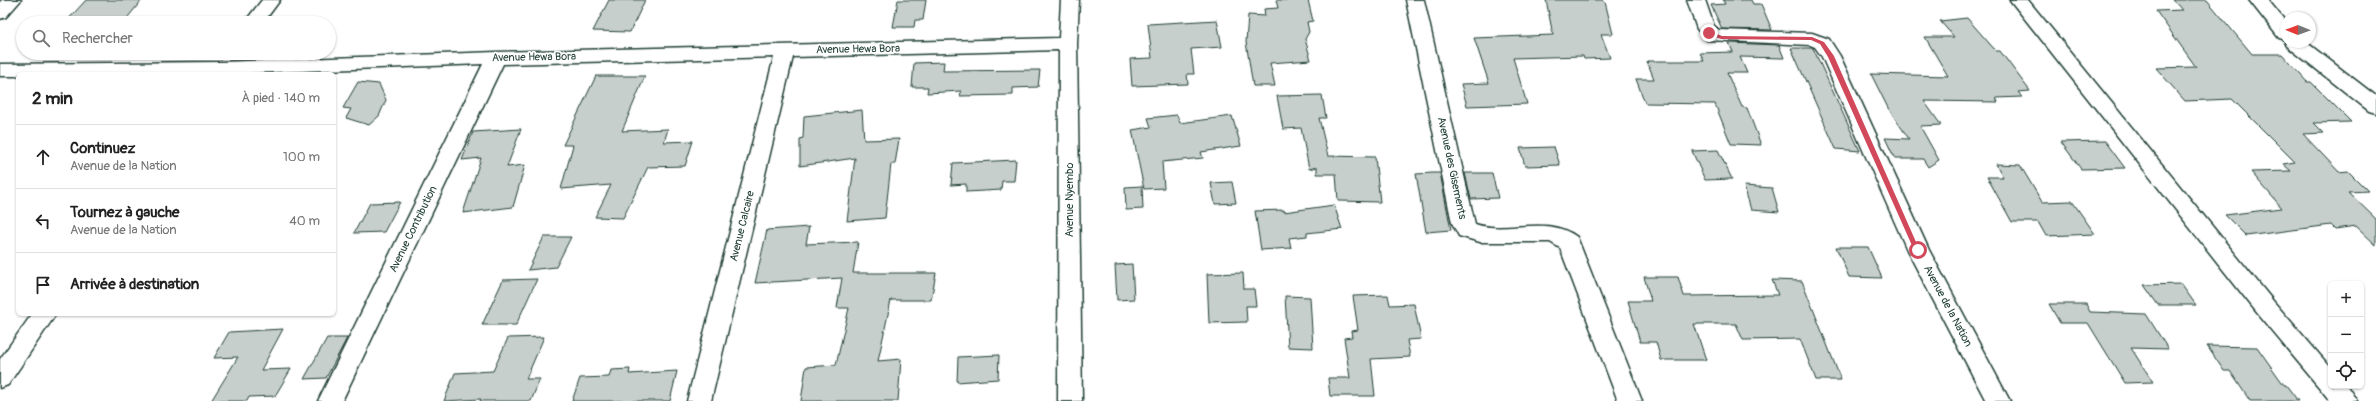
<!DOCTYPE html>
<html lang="fr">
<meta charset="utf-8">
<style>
body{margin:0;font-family:Pangolin,sans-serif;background:#f6f6f6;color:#222}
.controls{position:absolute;right:12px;bottom:12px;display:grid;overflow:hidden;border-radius:6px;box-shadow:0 1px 3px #0004}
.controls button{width:36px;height:36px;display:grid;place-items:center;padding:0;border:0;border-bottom:1px solid #e0e0e0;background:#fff;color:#222;font:20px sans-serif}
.compass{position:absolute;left:2280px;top:12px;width:36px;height:36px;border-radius:50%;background:#fff;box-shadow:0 1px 3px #0004;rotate:271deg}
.stop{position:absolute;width:12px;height:12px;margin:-9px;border:3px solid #d1495b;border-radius:50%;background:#fff}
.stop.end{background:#d1495b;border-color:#fff;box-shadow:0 1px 4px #0008}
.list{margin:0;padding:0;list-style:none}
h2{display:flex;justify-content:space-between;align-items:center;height:52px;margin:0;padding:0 16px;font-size:17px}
h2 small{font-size:13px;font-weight:400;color:#767676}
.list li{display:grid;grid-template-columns:26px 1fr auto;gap:12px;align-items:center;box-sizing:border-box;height:64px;padding:0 16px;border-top:1px solid #e0e0e0}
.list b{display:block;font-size:15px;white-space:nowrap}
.list p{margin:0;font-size:13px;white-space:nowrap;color:#767676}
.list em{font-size:13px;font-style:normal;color:#767676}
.icon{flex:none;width:22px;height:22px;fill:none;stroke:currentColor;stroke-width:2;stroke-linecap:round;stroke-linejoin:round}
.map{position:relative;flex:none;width:2376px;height:401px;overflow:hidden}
.search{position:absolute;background:#fff;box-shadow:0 1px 3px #0004;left:16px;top:16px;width:320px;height:44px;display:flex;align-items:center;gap:10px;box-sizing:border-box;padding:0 14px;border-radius:22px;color:#767676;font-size:15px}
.panel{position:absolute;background:#fff;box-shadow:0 1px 3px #0004;left:16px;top:72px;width:320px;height:244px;border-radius:6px}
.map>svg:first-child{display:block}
.building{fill:#c7cfcc;stroke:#1f3d34}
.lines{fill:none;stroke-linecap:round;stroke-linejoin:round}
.street-casing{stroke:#1f3d34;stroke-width:3}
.street{fill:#fff;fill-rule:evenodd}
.route{fill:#d1495b}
.labels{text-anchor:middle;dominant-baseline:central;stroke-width:3.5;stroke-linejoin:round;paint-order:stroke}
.street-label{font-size:11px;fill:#1f3d34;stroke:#fff}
</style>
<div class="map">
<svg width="2376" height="401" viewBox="0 0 2376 401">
<rect width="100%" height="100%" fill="#fff"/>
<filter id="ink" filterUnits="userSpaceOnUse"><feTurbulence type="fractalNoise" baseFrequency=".025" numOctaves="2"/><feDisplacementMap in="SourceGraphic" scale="8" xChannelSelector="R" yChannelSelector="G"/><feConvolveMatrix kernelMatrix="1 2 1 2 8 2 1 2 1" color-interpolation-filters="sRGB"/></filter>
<g filter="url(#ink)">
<g class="building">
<path d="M86,0H142L123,23H65Z"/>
<path d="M609,0H645L630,32L593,31Z"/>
<path d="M898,0H926L923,20H915L914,27H893Z"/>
<path d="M1276,0H1308L1313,21L1307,22L1309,32L1305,39L1311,60L1270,63L1275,86H1253L1246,42L1248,15L1265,16L1264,9L1278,8Z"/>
<path d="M1546,0H1602L1605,2L1613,34H1601L1610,58L1584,59L1583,56L1513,58L1527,104L1467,106L1461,84L1489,83L1474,38L1553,35Z"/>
<path d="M1723,0H1751L1753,4H1761L1772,30L1722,29L1711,5L1725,4Z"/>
<path d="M2173,0H2207L2252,54H2282L2307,82H2311L2351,122L2314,123L2324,133L2303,134L2339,172L2348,171L2368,191L2348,192L2376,219V245L2356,226L2335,229L2331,225L2246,236L2225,215L2282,208L2251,172L2291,171L2283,164L2295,162L2232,99L2185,101L2156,68L2196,67L2156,11L2182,10Z"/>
<path d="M1967,18L1996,51H2000L2030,91L2018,92L2022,97L1996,98L1998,102L1924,101L1941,125L1920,126L1939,160L1928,167L1923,159H1895L1885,138L1909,139L1888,108L1871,74L1948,76L1925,37H1954L1940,21Z"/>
<path d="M1217,20L1222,47L1191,49L1194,74H1187L1188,84L1132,86L1130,59L1152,58L1148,24Z"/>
<path d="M1729,43L1779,45L1784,58L1740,57L1747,73H1727L1742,107L1747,108L1761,145L1731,144L1715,104L1645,103L1636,79H1654L1647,61H1704L1700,53L1733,52Z"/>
<path d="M1791,48H1813L1860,151L1836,149Z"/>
<path d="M944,62L943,71L1040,70L1038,87L1013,88V95L960,96L961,91L927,93L928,87H912L914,63Z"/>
<path d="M596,76H645L622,131L668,129L664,142L693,141L685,166L648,167L623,218L595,217L611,185L561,189L573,145H563Z"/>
<path d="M358,82L379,84L386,100L379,116L369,125L346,118L351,109L343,108Z"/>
<path d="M1322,95L1326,118H1319L1328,156L1375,157L1380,202L1338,201L1336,174H1317V167L1309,169L1301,128L1283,129L1277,96Z"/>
<path d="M862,110L864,140L899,139L895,164H891L885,218L847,221L855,158L800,166V139L803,138L804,116Z"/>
<path d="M1177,115L1180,123L1232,116L1241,146L1201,152L1203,158L1162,162L1164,188L1144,189L1132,130L1151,127L1148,118Z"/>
<path d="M521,129L507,167L525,165L513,207L463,213L481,158L462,160L473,132Z"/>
<path d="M2105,141L2125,168L2081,169L2061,142Z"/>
<path d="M1554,147L1560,165L1525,166L1520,148Z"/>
<path d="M1718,150L1732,179L1705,180L1692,151Z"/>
<path d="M1016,160L1014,181H1002L1001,190L966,192V184L951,185L953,163Z"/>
<path d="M1996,164L2020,165L2042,202L2072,201L2095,234L2046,236L2038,222H2012L1987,177H2003Z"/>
<path d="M1433,173H1440L1451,230L1426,232L1416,174Z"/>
<path d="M1465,173H1492L1498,198L1471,199Z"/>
<path d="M1232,182L1236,203L1215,204L1211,183Z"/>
<path d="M1142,186L1143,209L1126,210L1125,187Z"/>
<path d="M1744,186L1772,188L1779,212L1751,210Z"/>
<path d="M400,202L384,232L354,233L370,203Z"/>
<path d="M1334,205L1342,229L1307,233V236L1289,238L1291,248L1261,250L1255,211L1284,210V212Z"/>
<path d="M809,227L806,244L858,242L853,273H936L931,300H891L878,361L901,359L898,401H801L806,367L836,365L849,308H837L842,278L755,283L767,230Z"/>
<path d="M544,237H571L556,267L528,270Z"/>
<path d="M1836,247H1868L1882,278L1849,277Z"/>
<path d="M1132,264L1134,299L1117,300L1115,265Z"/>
<path d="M1243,273L1244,289H1254L1256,306H1246L1247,322L1209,323L1207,274Z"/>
<path d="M1644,277H1678L1684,296L1778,295L1772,280L1802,281L1841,380H1816L1800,339L1743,340L1736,324H1694L1706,360H1661L1656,342H1640L1628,301H1651Z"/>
<path d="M537,279L516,325H482L503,280Z"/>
<path d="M2181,284L2196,305H2158L2144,285Z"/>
<path d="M1388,295L1390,305L1414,304L1421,339L1407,340L1410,357L1371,359L1375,396H1330L1328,378H1350L1344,338L1352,337L1351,331L1358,330L1353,296Z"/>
<path d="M1285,296L1310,297L1313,348L1288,347Z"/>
<path d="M2049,304H2086L2090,312L2146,314L2168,349L2131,348L2153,382L2125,383L2088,323H2060Z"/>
<path d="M283,329L261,370L291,369L275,396L249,397L247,401H211L238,357L214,358L229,332Z"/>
<path d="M544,337L526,379H540L531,401H480L481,399L444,401L455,373L493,371L508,338Z"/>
<path d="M327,338H347L326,378L304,379Z"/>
<path d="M2207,346L2257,347L2284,385H2286L2298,401H2250L2230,371H2224Z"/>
<path d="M999,355L998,379L957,382L958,357Z"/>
<path d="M630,369L629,374L677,371L670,401H572L580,378L609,377L611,370Z"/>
</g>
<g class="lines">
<defs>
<g id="street">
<path d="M2,0H21L6,17L0,19V2Z"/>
<path d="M262,0H280L263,23H244Z"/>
<path d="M1061,0H1079L1077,44L1082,401H1058L1059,50L793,57L711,401H687L774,57L503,64L342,401H318L483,64L224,74H18V76H0V64L220,62L496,52L1059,38Z"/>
<path d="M1406,0H1424L1475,224C1508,235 1547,214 1577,237L1642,401H1618L1560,248L1550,242H1480L1459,236L1452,223Z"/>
<path d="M1687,0H1705L1714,26L1719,30L1812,33L1829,39L1840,56L1929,250L2010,401H1986L1907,250L1822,57L1815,47L1810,45L1707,40L1697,29Z"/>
<path d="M2010,0H2028L2274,302L2331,368V386H2347L2357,401H2330L2323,392L2258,314Z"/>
<path d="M2249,0H2268L2286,22V40L2279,38Z"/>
<path d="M2286,40V42H2306L2376,96V113L2369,111L2287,46L2285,42Z"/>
<path d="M32,314H56L8,385L0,388V359Z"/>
</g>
</defs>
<use href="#street" class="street-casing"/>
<use href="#street" class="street"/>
</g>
</g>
<path class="route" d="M1709,31L1722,36L1812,37L1824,42L1834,56L1920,251L1914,250L1828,57L1820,44L1811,40L1721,39L1707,34Z"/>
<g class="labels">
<g class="street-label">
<text transform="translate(858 49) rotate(-1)">Avenue Hewa Bora</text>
<text transform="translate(534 57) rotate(-1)">Avenue Hewa Bora</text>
<text transform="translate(1452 168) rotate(78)">Avenue des Gisements</text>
<text transform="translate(1069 200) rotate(-90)">Avenue Nyembo</text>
<text transform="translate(742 226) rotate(-76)">Avenue Calcaire</text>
<text transform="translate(413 229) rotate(-64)">Avenue Contribution</text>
<text transform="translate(1948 306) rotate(62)">Avenue de la Nation</text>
</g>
</g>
</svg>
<div class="controls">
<button>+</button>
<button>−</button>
<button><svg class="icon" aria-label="locate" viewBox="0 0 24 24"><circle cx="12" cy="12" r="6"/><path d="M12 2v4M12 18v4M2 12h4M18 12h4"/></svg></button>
</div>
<svg class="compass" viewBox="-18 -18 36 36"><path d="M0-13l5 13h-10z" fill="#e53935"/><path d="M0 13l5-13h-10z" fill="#767676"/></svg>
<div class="stop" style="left:1918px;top:250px"></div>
<div class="stop end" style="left:1709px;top:33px"></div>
<div class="search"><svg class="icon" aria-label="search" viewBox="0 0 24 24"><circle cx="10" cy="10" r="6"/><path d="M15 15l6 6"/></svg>Rechercher</div>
<section class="panel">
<h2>2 min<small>À pied · 140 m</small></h2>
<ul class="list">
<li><svg class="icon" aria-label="ahead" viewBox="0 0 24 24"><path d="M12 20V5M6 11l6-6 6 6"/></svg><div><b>Continuez</b><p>Avenue de la Nation</p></div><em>100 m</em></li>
<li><svg class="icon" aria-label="left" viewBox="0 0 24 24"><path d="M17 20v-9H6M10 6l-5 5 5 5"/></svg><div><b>Tournez à gauche</b><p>Avenue de la Nation</p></div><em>40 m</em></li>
<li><svg class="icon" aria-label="arrive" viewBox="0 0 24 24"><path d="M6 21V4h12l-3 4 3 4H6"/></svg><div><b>Arrivée à destination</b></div></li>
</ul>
</section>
</div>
